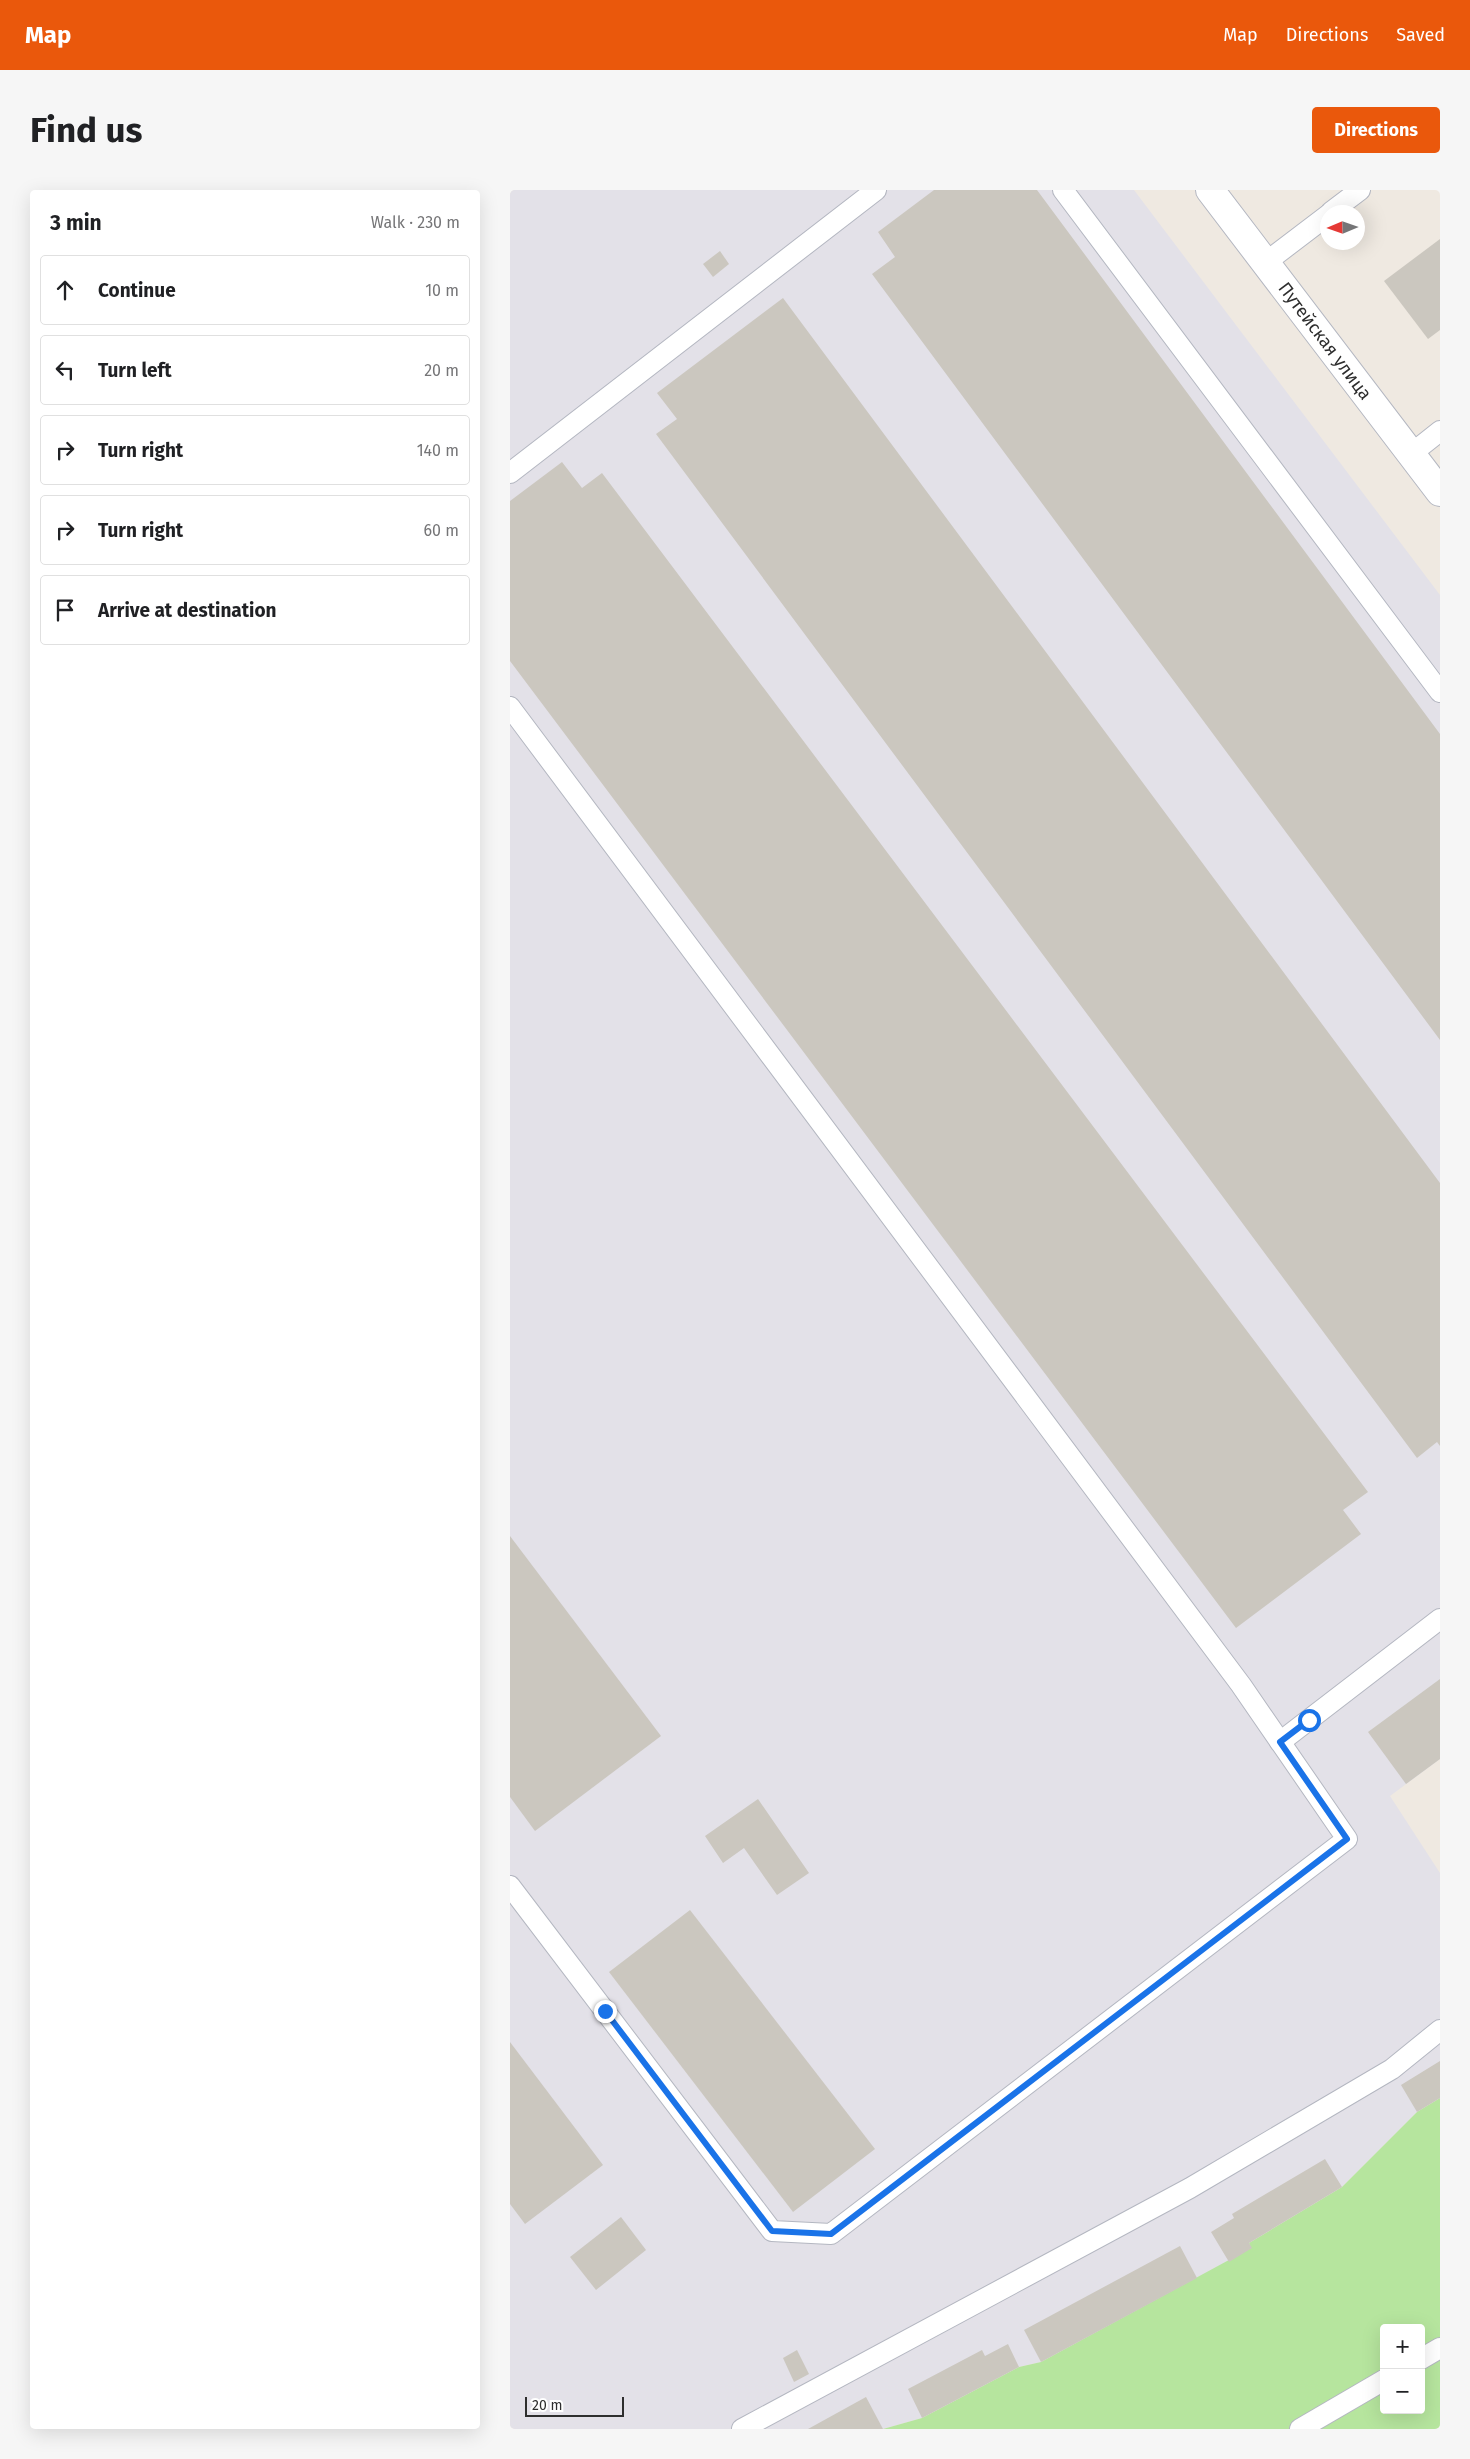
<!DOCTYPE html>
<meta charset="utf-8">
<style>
body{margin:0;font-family:"Fira Sans",sans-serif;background:#f6f6f6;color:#202124}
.controls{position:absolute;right:15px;bottom:15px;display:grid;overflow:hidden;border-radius:5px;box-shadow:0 5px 20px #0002}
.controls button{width:45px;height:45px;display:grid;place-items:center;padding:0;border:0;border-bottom:1px solid #e0e0e0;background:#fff;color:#202124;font:25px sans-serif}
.compass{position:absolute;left:810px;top:15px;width:45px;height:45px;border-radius:50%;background:#fff;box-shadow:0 5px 20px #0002;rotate:268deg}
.scale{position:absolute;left:15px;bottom:12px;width:99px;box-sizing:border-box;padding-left:5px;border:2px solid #2e2e2e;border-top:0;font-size:14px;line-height:18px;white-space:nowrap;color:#2e2e2e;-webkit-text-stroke:4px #fff;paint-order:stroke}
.stop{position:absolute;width:15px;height:15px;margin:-11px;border:4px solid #1a73e8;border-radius:50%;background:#fff}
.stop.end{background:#1a73e8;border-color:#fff;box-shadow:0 1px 5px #0008}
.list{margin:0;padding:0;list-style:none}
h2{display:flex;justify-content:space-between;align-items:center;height:65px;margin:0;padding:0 20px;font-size:21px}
h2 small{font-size:16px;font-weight:400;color:#757577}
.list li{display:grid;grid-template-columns:32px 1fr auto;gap:15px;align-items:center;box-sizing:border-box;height:70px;margin:0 10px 10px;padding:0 10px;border:1px solid #e0e0e0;border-radius:5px}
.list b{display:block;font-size:19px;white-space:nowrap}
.list em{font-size:16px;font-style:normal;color:#757577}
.icon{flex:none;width:28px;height:28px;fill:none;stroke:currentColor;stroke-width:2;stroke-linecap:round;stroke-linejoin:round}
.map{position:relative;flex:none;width:930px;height:2239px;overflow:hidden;border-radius:5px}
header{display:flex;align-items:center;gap:30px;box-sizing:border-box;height:70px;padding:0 25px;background:#ea580c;color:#fff}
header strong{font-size:24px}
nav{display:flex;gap:28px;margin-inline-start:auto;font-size:18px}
.intro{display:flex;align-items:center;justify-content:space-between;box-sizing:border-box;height:120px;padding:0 30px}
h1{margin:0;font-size:35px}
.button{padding:12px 22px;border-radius:5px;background:#ea580c;color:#fff;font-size:18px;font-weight:700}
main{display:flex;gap:30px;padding:0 30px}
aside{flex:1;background:#fff;border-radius:5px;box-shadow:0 5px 20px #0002}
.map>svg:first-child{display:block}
.industrial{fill:#e3e1e8}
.green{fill:#b6e59e;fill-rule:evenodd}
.building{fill:#cbc7bf}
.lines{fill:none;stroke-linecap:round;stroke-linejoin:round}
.service-casing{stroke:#b4b7c1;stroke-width:22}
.minor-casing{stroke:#b4b7c1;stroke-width:30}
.service{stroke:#fff;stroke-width:20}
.minor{stroke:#fff;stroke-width:28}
.route{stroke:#1a73e8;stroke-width:6}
.labels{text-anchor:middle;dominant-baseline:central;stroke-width:4;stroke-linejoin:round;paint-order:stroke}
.street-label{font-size:18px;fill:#2e2e2e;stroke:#fff}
</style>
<header>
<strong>Map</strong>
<nav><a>Map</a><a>Directions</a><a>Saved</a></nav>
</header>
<div class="intro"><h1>Find us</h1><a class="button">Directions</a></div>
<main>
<aside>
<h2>3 min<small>Walk · 230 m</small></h2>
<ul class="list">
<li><svg class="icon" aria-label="ahead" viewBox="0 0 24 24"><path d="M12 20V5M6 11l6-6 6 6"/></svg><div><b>Continue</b></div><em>10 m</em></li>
<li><svg class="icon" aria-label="left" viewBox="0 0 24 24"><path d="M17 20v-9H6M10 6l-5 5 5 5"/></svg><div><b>Turn left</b></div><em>20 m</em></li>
<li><svg class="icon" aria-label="right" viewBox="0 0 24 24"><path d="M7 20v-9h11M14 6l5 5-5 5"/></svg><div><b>Turn right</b></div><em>140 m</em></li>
<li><svg class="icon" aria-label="right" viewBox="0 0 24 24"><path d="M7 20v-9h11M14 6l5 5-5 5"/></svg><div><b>Turn right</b></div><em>60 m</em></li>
<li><svg class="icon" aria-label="arrive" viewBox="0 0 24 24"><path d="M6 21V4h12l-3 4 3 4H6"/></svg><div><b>Arrive at destination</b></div></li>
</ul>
</aside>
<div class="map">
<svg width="930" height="2239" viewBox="0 0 930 2239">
<rect width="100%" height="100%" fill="#efe9e1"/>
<path class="industrial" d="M0,0H624L930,405V1569L880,1606L930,1683V1908L907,1922L832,1997L739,2053L742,2058L531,2172L509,2177L412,2228L373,2239H0Z"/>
<path class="green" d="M930,1908V2239H373L412,2228L509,2177L531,2172L741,2058L739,2053L832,1997L907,1922ZM874,2138H911V2220H874Z"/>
<g class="building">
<path d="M424,0H527L930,544V850L362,84L385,67L368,42Z"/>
<path d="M930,49V140L918,149L874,91Z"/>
<path d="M210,61L219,74L203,87L193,74Z"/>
<path d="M273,108L930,993V1256L927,1252L907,1268L146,244L167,229L147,203Z"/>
<path d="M52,272L72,298L92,283L858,1302L833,1320L851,1344L726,1438L0,471V311Z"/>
<path d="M0,1346L151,1546L25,1641L0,1607Z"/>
<path d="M930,1489V1569L896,1594L858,1542Z"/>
<path d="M248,1609L299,1683L267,1705L234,1658L213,1673L195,1646Z"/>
<path d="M180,1720L365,1959L283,2022L99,1782Z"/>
<path d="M0,1852L93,1975L15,2034L0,2014Z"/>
<path d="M930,1871V1908L907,1922L891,1895Z"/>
<path d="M815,1969L832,1997L739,2053L742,2058L719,2072L701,2042L724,2028L722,2024Z"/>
<path d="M111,2027L136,2060L86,2100L60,2067Z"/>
<path d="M670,2056L687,2088L531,2172L514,2140Z"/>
<path d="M498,2154L509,2177L412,2228L398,2199L472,2160L475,2166Z"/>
<path d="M287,2160L299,2184L284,2192L273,2168Z"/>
<path d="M356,2207L373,2239H298Z"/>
</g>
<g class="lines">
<defs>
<g id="service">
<path d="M553,0L930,502"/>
<path d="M821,22L850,0"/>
<path d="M755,73L818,25"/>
<path d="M901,264L930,241"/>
<path d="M0,283L366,0"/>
<path d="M0,517L731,1495L837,1649L321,2044L262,2041L0,1696"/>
<path d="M770,1552L930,1429"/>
<path d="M911,2169L930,2158"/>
<path d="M232,2239L680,1998L882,1879L930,1840"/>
<path d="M790,2239L874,2190"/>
</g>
<path id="minor" d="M700,0L930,302"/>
</defs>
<use href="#service" class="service-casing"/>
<use href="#minor" class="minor-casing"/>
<use href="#service" class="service"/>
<use href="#minor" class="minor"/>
</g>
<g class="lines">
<path class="route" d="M95,1821L262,2041L321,2044L837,1649L770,1552L799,1530"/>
</g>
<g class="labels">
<g class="street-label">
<text transform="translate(815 151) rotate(53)">Путейская улица</text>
</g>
</g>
</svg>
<div class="controls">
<button>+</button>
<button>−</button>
</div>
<svg class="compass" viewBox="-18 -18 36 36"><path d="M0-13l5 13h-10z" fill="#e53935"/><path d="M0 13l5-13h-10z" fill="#757577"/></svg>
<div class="scale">20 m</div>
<div class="stop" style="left:799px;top:1530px"></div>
<div class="stop end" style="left:95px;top:1821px"></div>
</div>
</main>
